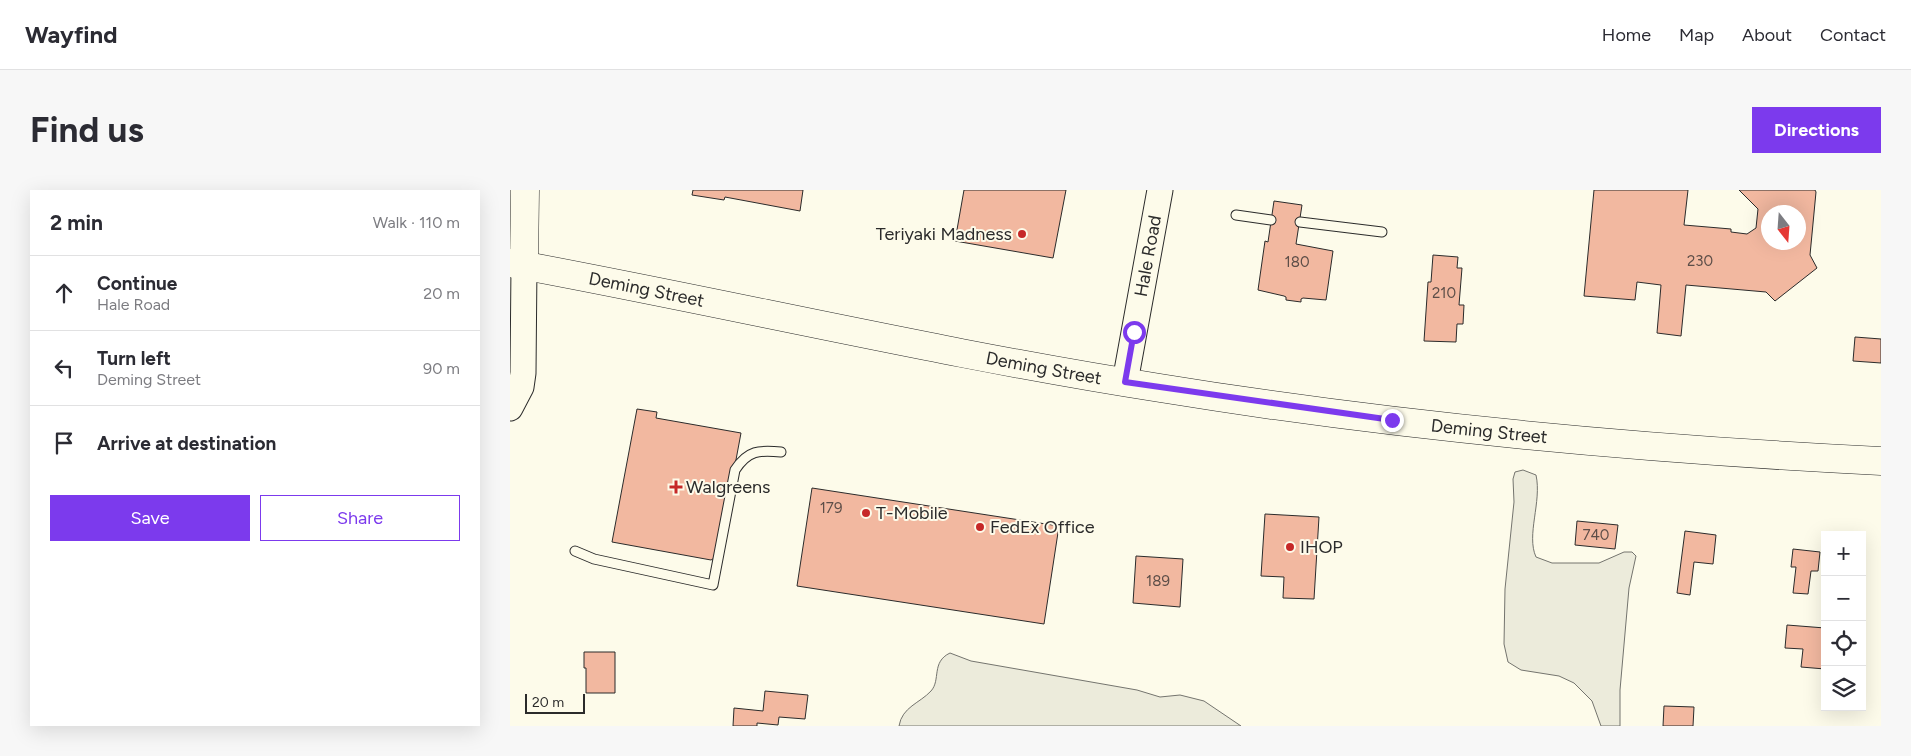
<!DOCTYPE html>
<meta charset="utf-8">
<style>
body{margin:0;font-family:Figtree,sans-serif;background:#f7f7f7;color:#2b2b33}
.controls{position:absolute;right:15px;bottom:15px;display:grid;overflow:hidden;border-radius:0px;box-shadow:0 5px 20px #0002}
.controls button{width:45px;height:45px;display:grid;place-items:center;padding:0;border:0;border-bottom:1px solid #e1e1e2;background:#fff;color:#2b2b33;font:25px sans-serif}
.compass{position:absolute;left:1251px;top:15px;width:45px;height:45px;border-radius:50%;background:#fff;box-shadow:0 5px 20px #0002;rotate:163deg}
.scale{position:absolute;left:15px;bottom:12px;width:60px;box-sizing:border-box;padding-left:5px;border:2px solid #2b2b2b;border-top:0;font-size:14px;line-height:18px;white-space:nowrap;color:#2b2b2b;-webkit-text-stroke:4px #fdfbea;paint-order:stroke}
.stop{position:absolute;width:15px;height:15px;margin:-11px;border:4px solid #7c3aed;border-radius:50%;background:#fff}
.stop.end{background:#7c3aed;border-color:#fff;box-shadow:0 1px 5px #0008}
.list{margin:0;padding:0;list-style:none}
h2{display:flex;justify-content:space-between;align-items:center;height:65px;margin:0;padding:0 20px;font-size:21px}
h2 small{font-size:16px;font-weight:400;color:#7c7c81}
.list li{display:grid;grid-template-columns:32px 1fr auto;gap:15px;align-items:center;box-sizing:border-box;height:75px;padding:0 20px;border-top:1px solid #e1e1e2}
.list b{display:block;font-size:19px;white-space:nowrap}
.list p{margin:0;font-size:16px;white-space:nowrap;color:#7c7c81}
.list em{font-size:16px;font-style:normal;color:#7c7c81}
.actions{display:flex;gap:10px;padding:15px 20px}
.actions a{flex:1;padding:11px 0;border:1px solid #7c3aed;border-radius:0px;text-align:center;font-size:18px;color:#7c3aed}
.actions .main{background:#7c3aed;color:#fff}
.icon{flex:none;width:28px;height:28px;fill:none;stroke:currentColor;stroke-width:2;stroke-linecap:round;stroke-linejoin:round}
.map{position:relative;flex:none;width:1371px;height:536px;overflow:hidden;border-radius:0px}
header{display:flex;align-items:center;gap:30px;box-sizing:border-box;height:70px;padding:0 25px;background:#fff;border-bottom:1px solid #e1e1e2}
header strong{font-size:24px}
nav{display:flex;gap:28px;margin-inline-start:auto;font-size:18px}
.intro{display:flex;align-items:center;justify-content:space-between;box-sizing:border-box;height:120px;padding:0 30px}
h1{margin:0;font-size:35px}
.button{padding:12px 22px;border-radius:0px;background:#7c3aed;color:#fff;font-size:18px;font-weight:700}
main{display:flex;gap:30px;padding:0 30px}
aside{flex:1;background:#fff;border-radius:0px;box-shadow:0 5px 20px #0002}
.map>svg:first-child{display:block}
.green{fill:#ecebdb;stroke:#74746e}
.building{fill:#f2b8a0;stroke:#2b2b2b;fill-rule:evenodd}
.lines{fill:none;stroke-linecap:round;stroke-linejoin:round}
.lane-casing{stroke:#2b2b2b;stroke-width:11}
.secondary-casing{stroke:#2b2b2b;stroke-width:27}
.primary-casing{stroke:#2b2b2b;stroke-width:29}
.highway-casing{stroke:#2b2b2b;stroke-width:29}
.lane{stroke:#fdfbea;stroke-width:9}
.secondary{stroke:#fdfbea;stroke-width:25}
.primary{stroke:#fdfbea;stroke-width:28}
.highway{stroke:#fdfbea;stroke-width:28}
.route{stroke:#7c3aed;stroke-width:6}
.poi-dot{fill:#c62828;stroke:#fdfbea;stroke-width:2}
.labels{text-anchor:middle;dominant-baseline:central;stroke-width:4;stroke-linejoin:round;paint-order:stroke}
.number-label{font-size:15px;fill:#5d4e48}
.poi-label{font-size:18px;fill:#2b2b2b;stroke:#fdfbea;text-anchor:start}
.street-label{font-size:18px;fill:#2b2b2b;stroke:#fdfbea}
</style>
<header>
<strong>Wayfind</strong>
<nav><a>Home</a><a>Map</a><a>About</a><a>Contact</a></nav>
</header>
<div class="intro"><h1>Find us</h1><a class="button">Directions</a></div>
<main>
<aside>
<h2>2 min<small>Walk · 110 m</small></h2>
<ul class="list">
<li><svg class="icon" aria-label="ahead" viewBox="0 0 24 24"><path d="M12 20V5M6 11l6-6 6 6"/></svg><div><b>Continue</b><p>Hale Road</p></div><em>20 m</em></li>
<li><svg class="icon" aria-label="left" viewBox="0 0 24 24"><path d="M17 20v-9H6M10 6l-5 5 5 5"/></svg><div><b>Turn left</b><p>Deming Street</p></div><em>90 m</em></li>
<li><svg class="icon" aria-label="arrive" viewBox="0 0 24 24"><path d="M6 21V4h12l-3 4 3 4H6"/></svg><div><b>Arrive at destination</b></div></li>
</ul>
<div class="actions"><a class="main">Save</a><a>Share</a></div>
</aside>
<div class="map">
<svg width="1371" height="536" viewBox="0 0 1371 536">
<rect width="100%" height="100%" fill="#fdfbea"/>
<g class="green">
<path d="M1013,280L1026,285C1032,312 1016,345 1026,367L1042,373H1089L1114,362H1122L1126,366L1119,398L1110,500V536H1091L1082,511L1064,493L1049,486L1011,480L998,472L994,454L995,399L1004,312L1003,289L1005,282Z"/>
<path d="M440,463L461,471L627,500L650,507L670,505L694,511L731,536H389C392,517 410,513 421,501C431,490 421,472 440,463Z"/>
</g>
<g class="building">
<path d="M183,0H293L290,21L215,7L214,10L182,5Z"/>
<path d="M454,0H556L543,68L445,51Z"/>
<path d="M1084,0H1178L1174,35L1221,39V42L1237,44L1246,38L1248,19L1229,0H1305L1306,2L1300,65L1307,78L1265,111L1256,102L1176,95L1171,146L1147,143L1151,95L1127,92L1125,110L1074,106ZM1258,22H1288V52H1258Z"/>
<path d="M764,11L792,15L786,54L823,61L816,110L793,108L791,109V112L776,110V107L774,106L748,100L755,51L758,52Z"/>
<path d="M923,65L948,67L947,78H952L949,115H954L953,134H947L946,152L914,151L918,92H921Z"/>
<path d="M1345,147L1371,149V173L1343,171Z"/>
<path d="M127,219L147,222L146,228L231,243L208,366L201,370L102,352Z"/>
<path d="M302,298L549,336L534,434L287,396Z"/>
<path d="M755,324L809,327L804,409L773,408L774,387L751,386Z"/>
<path d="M1067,331L1108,335L1105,359L1065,355Z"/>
<path d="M1175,341L1206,345L1203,374L1184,372L1180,405L1167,403Z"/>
<path d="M1283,359L1310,362L1308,381H1301L1298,404L1283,403L1286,377H1281Z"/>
<path d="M626,366L673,369L670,417L623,413Z"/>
<path d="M1277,435L1315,438V479L1291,477L1293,459L1275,458Z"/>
<path d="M74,462H105V503H76V478H74Z"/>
<path d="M255,501L298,505L295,529L269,527L268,535L247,533V536H223L224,518L253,521Z"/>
<path d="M1154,516L1184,517L1183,536H1153Z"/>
</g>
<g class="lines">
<defs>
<g id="lane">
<path d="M726,25L761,30"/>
<path d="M790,32L872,42"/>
<path d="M65,361L84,369L203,395L225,280C238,260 249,260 271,262"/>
</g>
<g id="secondary">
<path id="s1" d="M615,192L650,0"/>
<path d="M0,218L11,197L13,183L14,75"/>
</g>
<g id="primary">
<path id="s2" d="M0,73C217,113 432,164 650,198C889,237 1130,259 1371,271"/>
</g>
<path id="highway" d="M14,75L15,0"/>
</defs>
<use href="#lane" class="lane-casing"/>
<use href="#secondary" class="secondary-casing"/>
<use href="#primary" class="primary-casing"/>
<use href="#highway" class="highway-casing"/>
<use href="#lane" class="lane"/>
<use href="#secondary" class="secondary"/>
<use href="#primary" class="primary"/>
<use href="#highway" class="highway"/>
</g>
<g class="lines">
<path class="route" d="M624,142L615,192L882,230"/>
</g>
<g class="poi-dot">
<circle cx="512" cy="44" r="5"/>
<path d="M163.5 289.5h5v5h5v5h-5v5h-5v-5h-5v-5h5z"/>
<circle cx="356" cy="323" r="5"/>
<circle cx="470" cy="337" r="5"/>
<circle cx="780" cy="357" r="5"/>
</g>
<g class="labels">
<g class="number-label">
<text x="1190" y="71">230</text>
<text x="787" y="72">180</text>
<text x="934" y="103">210</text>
<text x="321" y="318">179</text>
<text x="1086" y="345">740</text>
<text x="648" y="391">189</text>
</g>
<g class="poi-label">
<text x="502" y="44" text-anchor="end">Teriyaki Madness</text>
<text x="176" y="297">Walgreens</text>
<text x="366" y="323">T-Mobile</text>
<text x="480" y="337">FedEx Office</text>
<text x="790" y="357">IHOP</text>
</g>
<g class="street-label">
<text stroke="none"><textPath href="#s1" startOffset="128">Hale Road</textPath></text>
<text stroke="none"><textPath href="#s2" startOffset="139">Deming Street</textPath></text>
<text stroke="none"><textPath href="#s2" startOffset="544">Deming Street</textPath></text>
<text stroke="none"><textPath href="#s2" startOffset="994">Deming Street</textPath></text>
</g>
</g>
</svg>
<div class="controls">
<button>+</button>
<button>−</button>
<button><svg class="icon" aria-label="locate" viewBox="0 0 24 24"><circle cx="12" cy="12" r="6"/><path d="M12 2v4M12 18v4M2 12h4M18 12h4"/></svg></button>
<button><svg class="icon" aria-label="layers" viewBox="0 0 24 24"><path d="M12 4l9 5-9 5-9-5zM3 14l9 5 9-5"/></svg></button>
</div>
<svg class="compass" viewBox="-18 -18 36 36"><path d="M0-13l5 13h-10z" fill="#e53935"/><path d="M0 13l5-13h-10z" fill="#7c7c81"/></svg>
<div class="scale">20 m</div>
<div class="stop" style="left:624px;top:142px"></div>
<div class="stop end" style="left:882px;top:230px"></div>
</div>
</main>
